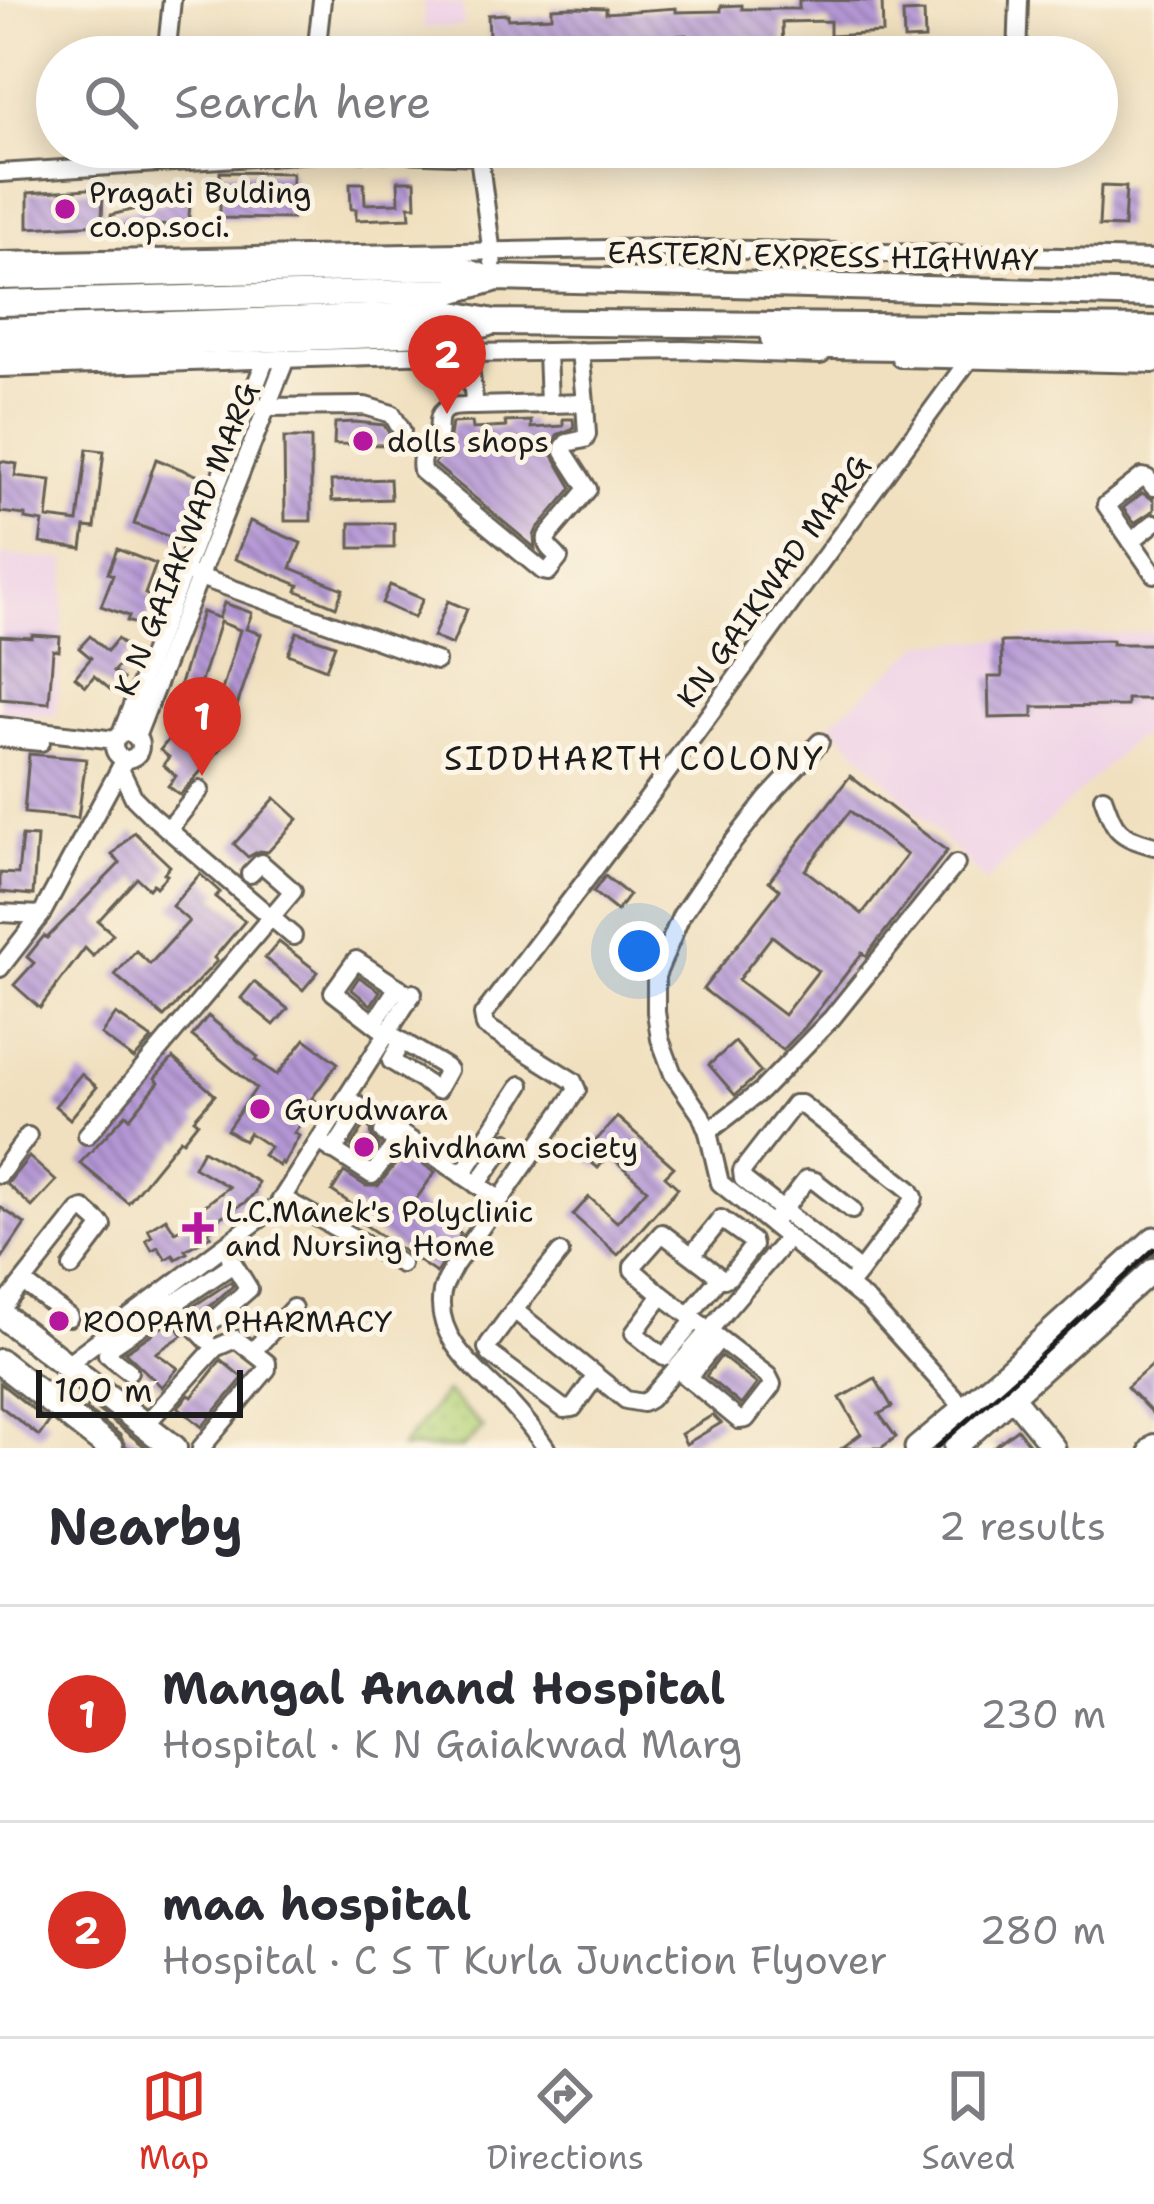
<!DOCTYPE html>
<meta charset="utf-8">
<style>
body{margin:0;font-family:"Shantell Sans",sans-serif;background:#f2f2f3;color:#2b2b33}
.scale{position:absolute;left:36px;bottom:30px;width:207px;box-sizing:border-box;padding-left:12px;border:6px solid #1c1c1c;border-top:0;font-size:33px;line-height:42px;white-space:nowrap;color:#1c1c1c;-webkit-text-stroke:9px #fcf5e5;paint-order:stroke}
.you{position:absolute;left:639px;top:951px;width:42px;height:42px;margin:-30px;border:9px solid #fff;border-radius:50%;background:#1a73e8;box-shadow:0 0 0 18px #1a73e833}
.badge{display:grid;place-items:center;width:78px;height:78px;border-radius:50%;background:#d93025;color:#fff;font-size:39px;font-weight:700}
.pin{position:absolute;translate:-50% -99px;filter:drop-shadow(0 3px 6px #0008)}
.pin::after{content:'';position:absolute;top:63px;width:42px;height:36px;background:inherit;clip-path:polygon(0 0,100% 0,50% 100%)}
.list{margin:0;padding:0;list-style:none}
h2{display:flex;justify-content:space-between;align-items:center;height:156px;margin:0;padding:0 48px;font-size:51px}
h2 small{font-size:39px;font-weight:400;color:#7c7c81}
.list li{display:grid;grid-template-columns:78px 1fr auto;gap:36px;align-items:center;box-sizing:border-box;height:216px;padding:0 48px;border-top:3px solid #e1e1e2}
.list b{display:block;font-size:45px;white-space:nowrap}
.list p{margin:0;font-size:39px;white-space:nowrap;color:#7c7c81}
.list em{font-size:39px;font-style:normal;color:#7c7c81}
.icon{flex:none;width:66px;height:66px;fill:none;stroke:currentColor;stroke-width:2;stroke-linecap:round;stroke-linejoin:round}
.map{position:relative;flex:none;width:1154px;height:1448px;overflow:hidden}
.search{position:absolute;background:#fff;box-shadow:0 6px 30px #0003;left:36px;right:36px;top:36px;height:132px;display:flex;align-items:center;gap:30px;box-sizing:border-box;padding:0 42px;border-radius:66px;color:#7c7c81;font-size:45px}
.sheet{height:588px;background:#fff}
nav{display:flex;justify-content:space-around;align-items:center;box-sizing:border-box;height:168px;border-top:3px solid #e1e1e2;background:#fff;font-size:33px;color:#7c7c81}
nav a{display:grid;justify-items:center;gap:6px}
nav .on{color:#d93025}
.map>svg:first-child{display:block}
.built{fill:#eed0e7}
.green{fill:url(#green-dots);stroke:#68784b;stroke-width:3}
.building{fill:url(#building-back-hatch);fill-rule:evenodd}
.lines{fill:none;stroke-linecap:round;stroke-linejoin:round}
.minor-casing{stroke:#666155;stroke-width:22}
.major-casing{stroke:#666155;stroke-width:27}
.highway-casing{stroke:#666155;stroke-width:30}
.minor{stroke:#fff;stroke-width:16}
.major{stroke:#fff;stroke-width:21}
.highway{stroke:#fff;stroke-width:24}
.rail{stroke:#1c1c1c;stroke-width:4.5}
.poi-dot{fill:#b5179e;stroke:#fcf5e5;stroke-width:4.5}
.labels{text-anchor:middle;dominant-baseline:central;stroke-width:10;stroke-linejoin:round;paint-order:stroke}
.poi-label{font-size:30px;fill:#1c1c1c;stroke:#fcf5e5;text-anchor:start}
.street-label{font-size:30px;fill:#1c1c1c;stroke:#fcf5e5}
.neighbourhood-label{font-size:33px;letter-spacing:3px;fill:#1c1c1c;stroke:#fcf5e5}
</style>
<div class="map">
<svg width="1154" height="1448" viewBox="0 0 1154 1448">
<defs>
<pattern id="green-dots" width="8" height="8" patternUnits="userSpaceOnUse" patternTransform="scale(3)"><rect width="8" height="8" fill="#b5d37a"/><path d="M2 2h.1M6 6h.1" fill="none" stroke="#9bb569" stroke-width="1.8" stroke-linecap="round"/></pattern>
<pattern id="building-back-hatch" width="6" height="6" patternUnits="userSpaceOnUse" patternTransform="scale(3)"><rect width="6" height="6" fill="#b497d5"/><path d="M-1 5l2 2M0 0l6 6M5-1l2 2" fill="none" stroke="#927aac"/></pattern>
</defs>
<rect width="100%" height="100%" fill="#fcf5e5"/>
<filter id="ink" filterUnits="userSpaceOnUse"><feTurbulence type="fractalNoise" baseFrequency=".00833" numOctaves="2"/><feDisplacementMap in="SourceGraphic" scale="24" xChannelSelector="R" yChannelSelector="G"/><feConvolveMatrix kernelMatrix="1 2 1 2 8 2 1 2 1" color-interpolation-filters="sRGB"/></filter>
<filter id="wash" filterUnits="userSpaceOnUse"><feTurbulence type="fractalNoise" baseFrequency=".004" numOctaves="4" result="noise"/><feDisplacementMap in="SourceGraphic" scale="48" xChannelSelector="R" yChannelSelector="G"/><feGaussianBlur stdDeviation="2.7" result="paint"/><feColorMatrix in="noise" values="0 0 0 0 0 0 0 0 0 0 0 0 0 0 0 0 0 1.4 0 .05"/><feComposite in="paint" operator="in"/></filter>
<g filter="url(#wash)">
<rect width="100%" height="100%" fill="#f0e0bf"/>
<g class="built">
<path d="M423,0L463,5L464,27L424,28Z"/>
<path d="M0,555L67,560L56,716L0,712Z"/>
<path d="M1154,632V735L1134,739L986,882L830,723L924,643Z"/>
</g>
<path class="green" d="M446,1392L483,1428L462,1448H401Z"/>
<g id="blocks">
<g class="building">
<path d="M799,0L882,1L883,33L830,36V21L782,22L783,49H723L722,43L687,44L686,35L649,38L651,57H619V45L540,49V53L490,57L488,15L508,14V19L552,17V8L573,7L606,8V13L676,8V12L721,11V6L742,5V9H799Z"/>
<path d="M924,12L925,39L904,40L903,13Z"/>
<path d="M220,172L292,173V219L220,218Z"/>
<path d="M398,181H415L416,206H409L410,218L356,220V209H351L350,183H364L365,204L399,203Z"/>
<path d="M1101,186L1126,187L1124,227L1099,226Z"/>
<path d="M103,188L102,224L28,228V193Z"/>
<path d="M191,195L188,225L111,226V215Z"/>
<path d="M563,419H573L574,428L557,435L551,452L572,488L537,529L534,536L535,548L434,464L449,443L452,423L472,422L473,429L506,427L505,422L531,421V428L563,426Z"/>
<path d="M355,422L384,425L392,438L391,445L334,444L335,423Z"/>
<path d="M284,438H311V521H285Z"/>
<path d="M87,449L104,451L95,528L85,527L82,549L40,543L43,522L25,519V515L0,512V461L17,464L15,476L51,480L47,518L78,522Z"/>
<path d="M156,459L204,478L181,541L134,524Z"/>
<path d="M390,479L391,499L332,501L331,481Z"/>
<path d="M1142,493L1154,500V510L1134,523L1123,508Z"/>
<path d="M250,521L301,543L291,568L343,589L336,607L297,591L299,585L235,559Z"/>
<rect x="350" y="523" width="44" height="25"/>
<path d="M117,549L156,564L145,594L155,598L144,627L127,621L129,616L101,606L113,575L108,573Z"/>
<path d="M390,585L423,599L414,618L382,603Z"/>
<path d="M448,601L467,609L452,645L433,637Z"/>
<path d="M224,603L252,613L246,629L261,634L235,712L217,707L240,630L220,622L196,697L215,705L204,734L221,748L180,795L168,786L176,776L163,765L169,757L160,750L188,716L183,714L190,696L178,691L202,612L219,618Z"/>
<path d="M297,632L335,645L326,669L288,654Z"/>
<path d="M32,635L60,637L59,651L53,650L49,703L0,699V636L32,638Z"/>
<path d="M90,636L107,651L117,639L131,651L113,672L123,679L112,691L94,676L86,686L75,677L91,658L79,648Z"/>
<path d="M1112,640V644H1154V699H1127V706L1033,707V717L989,718L988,677H1002L1001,642Z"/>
<path d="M29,754L86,759L78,818L24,813Z"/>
<path d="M850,776L947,851L866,956L862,953L805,1027L783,1050L703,989L780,890L769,881ZM850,811L907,855L862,914L805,870ZM772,936L818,971L784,1015L738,980Z"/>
<path d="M275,798L298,819L268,852L259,851L248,857L234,844Z"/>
<path d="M134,832L170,866L164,873L167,875L156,887L153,884L149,889L137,878L98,921L113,934L93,956L85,948L40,1008L14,985L34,963L27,957L44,936L47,938L120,863L112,855Z"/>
<path d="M22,836L37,837L33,895L0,892V873L18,874Z"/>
<path d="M200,874L220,892L215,897L245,921L214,958L217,961L164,1017L115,975L136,951L150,964L189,921L172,906Z"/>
<path d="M605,876L629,895L617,911L593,892Z"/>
<path d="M279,942L318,972L303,990L265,958Z"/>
<path d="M359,977L380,991L371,1005L351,989Z"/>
<path d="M254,982L288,1009L274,1025L241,998Z"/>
<path d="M116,1014L152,1039L134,1059L101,1035Z"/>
<path d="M208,1016L258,1057L256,1060L277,1075L305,1039L338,1063L312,1098L316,1101L294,1133L299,1136L283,1164L281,1162L279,1166L263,1155L270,1147L249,1133L244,1141L227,1130L256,1088L192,1036Z"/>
<path d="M735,1042L761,1072L735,1095L709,1065Z"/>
<path d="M173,1058L215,1095L194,1119L198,1122L183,1141L180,1139L128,1203L80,1163L126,1114L130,1118L159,1082L155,1078Z"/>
<path d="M81,1074L97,1087L70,1119L55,1106Z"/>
<path d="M617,1117L674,1167L665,1176L678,1188L618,1255L573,1215L589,1197L617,1222L647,1189L609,1155L598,1168L583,1155Z"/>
<path d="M365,1125L371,1129L372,1138L379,1145L369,1158L351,1146Z"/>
<path d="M203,1150L258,1182L255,1192L246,1202L214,1221L217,1226L208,1231L211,1236L185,1250L187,1253L176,1259L173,1255L166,1259L158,1247L152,1250L146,1240L152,1236L148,1229L166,1218L175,1232L198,1219L195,1213L229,1187L194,1167Z"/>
<path d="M405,1152L435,1172L415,1201L461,1234L436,1273L362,1223L368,1215L332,1191L344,1172L366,1186H378Z"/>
<path d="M29,1157L56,1181L32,1207L7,1184Z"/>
<path d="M0,1207L25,1224L0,1261Z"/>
<path d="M230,1282L233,1286L200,1315L192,1307Z"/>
<path d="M171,1321L183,1335L156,1353L178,1368L162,1387L125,1352Z"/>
<path d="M721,1356L757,1384L741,1405L706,1376Z"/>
<path d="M221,1360L243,1378L202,1427L178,1407L189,1395L192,1397Z"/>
<path d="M1154,1363V1415L1127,1387Z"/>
<path d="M875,1378L892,1407L879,1414L896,1437L881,1448H842L861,1434L840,1398Z"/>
<path d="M0,1383L49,1422L39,1436L0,1406Z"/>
<path d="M90,1404L147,1448H126L120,1435L86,1409Z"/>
<path d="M713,1415L721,1423L686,1444L681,1434Z"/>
<path d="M1017,1429L1032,1448H992Z"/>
</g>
</g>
</g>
<g filter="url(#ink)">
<use href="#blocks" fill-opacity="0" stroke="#666155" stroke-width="3"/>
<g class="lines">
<defs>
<g id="minor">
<path d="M316,54L322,0"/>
<path d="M166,57L172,0"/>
<path d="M1017,57L1019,0"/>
<path d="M0,173L348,151L479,156L493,262"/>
<path d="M0,261L660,248L1154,259"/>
<path d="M580,351L585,403"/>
<path d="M547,352L549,404"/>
<path d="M468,353L475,406C466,406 452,405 445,410C435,417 441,428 437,438C431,454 418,449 422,471L543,571L548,572L559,558C553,550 545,548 547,537L588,489L564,452V447L567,443L585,439L587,434L585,403L475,406"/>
<path d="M900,358L1154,364"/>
<path d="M0,368L468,353L684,350L821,355"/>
<path d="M261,407L365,406L392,414L402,431"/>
<path d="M1154,487L1147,478L1142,477L1106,505L1154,574"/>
<path d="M1131,541L1154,523"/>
<path d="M194,575L436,661"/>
<path d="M0,726L115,740"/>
<circle cx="127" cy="746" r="13"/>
<path d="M121,734L265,361"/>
<path d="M136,737L285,361"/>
<path d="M0,738L41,742"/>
<path d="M820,742L767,799L719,860L681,916L656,976V1012L660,1039L673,1074L701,1115L708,1132L720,1183L868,1302L964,1408"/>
<path d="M120,769L134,798L151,815L293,936"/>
<path d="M1103,797C1116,833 1117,835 1154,846"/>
<path d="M168,830L200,790"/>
<path d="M0,913L41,915"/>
<path d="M0,968L41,915L125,759"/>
<path d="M374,1023L398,987"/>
<path d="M402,1041L391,1061L437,1090L448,1070L445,1067L380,1028L333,992L356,960L411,996"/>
<path d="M347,1098L499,1199"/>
<path d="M708,1132L761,1091L832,1018L956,864"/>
<path d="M87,1135L293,891L261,863L250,874"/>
<path d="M319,1141L372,1175L395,1145V1141L383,1132"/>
<path d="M333,1151L357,1114"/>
<path d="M0,1174L28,1136"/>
<path d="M462,1175L521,1085"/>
<path d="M477,1185L507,1142"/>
<path d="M282,1198L401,1264"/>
<path d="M775,1220L807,1179L815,1181L852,1210"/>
<path d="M560,1253L514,1310L626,1400L643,1403L650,1399L788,1238"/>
<path d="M692,1255L721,1219L752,1241L753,1246L730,1276L724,1279L720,1277"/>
<path d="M23,1282L69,1317"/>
<path d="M848,1286L860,1271L913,1201L914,1197L910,1190L801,1104H794L742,1171L743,1179L860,1271"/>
<path d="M662,1295L633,1270V1266L662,1233L720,1277L689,1315"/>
<path d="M662,1295L695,1320L664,1357L634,1333Z"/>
<path d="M166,1298L207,1340"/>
<path d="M514,1310L489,1344L487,1348L490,1354L564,1409L573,1408L596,1376"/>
<path d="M0,1311L79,1211L84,1209L103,1226L72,1267"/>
<path d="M200,1332L249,1289L230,1258"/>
<path d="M253,1351L293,1308"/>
<path d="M67,1364L277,1206L413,993"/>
<path d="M676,1368L739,1420L746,1419L771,1387L772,1384L768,1376L695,1320"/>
<path d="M129,1371L107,1354L108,1348L233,1264"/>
<path d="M688,1378L719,1339"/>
<path d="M145,1425L215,1348L236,1339L267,1363V1369L201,1448"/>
<path d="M546,1448C535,1432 523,1417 510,1403C481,1373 433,1340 442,1292C444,1283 450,1274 454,1266L577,1090L573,1081L485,1026L483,1015L646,801L968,361"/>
<path d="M1149,1448L1154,1443"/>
</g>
<g id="major">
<path d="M1005,1388L1054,1448"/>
<path d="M916,1448L998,1379L1154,1238"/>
<path d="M955,1448L1154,1269"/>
</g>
<g id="highway">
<path d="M0,277L455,267L491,280"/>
<path d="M0,303L451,291L497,278L1154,295"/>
<path d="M0,330L453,314L494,322L1154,329"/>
<path d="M773,338L831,346L1109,350L1154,347"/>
<path d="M0,350L451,332L486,324"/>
<path d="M0,1314L174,1448"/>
<path d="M0,1362L110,1448"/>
</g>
</defs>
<use href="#minor" class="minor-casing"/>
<use href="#major" class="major-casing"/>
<use href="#highway" class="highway-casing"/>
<use href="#minor" class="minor"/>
<use href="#major" class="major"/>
<use href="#highway" class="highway"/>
<path class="rail" d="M936,1448L1026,1369L1154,1249"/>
</g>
</g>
<g class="poi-dot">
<circle cx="65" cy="209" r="12"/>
<circle cx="363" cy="441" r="12"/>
<circle cx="260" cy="1109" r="12"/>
<circle cx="364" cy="1147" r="12"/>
<path d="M192 1210h12v12h12v12h-12v12h-12v-12h-12v-12h12z"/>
<circle cx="59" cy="1321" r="12"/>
</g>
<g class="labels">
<g class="poi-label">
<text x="89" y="192">Pragati Bulding<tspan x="89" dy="34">co.op.soci.</tspan></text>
<text x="387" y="441">dolls shops</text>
<text x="284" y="1109">Gurudwara</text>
<text x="388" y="1147">shivdham society</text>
<text x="225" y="1211">L.C.Manek's Polyclinic<tspan x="225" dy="34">and Nursing Home</tspan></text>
<text x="83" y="1321">ROOPAM PHARMACY</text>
</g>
<g class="street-label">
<text transform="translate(823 256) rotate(1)">EASTERN EXPRESS HIGHWAY</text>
<text transform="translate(186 539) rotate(-68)">K N GAIAKWAD MARG</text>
<text transform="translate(773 581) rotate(-54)">KN GAIKWAD MARG</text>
</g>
<g class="neighbourhood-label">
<text x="635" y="758">SIDDHARTH COLONY</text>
</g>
</g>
</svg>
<div class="scale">100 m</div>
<div class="you"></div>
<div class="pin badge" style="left:202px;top:776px">1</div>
<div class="pin badge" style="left:447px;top:414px">2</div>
<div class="search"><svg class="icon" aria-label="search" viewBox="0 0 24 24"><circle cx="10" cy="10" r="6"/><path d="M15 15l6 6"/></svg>Search here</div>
</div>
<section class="sheet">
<h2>Nearby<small>2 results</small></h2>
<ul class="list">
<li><span class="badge">1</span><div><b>Mangal Anand Hospital</b><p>Hospital · K N Gaiakwad Marg</p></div><em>230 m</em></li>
<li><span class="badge">2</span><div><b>maa hospital</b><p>Hospital · C S T Kurla Junction Flyover</p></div><em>280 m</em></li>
</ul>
</section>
<nav>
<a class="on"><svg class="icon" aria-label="map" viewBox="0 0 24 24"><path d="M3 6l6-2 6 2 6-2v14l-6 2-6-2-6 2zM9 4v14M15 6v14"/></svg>Map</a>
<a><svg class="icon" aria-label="directions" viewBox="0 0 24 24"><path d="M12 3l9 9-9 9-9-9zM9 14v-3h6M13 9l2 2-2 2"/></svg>Directions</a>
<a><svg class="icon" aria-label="saved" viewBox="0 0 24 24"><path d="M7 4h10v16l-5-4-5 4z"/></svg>Saved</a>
</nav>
